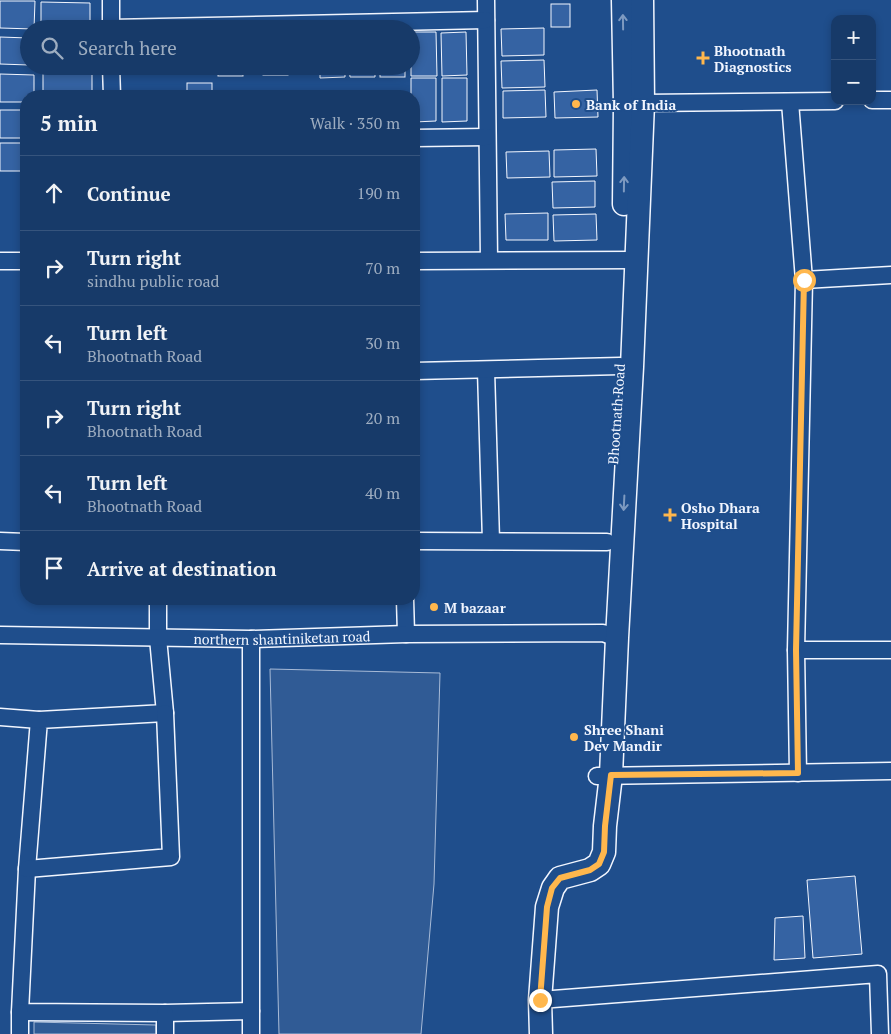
<!DOCTYPE html>
<meta charset="utf-8">
<style>
body{margin:0;font-family:"PT Serif",serif;background:#20416f;color:#f1f3f6}
.controls{position:absolute;right:15px;top:15px;display:grid;overflow:hidden;border-radius:10px;box-shadow:0 2px 8px #0003}
.controls button{width:45px;height:45px;display:grid;place-items:center;padding:0;border:0;border-bottom:1px solid #36547d;background:#173a69;color:#f1f3f6;font:25px sans-serif}
.stop{position:absolute;width:15px;height:15px;margin:-11px;border:4px solid #ffb74d;border-radius:50%;background:#fff}
.stop.end{background:#ffb74d;border-color:#fff;box-shadow:0 1px 5px #0008}
.list{margin:0;padding:0;list-style:none}
h2{display:flex;justify-content:space-between;align-items:center;height:65px;margin:0;padding:0 20px;font-size:21px}
h2 small{font-size:16px;font-weight:400;color:#9eadc0}
.list li{display:grid;grid-template-columns:32px 1fr auto;gap:15px;align-items:center;box-sizing:border-box;height:75px;padding:0 20px;border-top:1px solid #36547d}
.list b{display:block;font-size:19px;white-space:nowrap}
.list p{margin:0;font-size:16px;white-space:nowrap;color:#9eadc0}
.list em{font-size:16px;font-style:normal;color:#9eadc0}
.icon{flex:none;width:28px;height:28px;fill:none;stroke:currentColor;stroke-width:2;stroke-linecap:round;stroke-linejoin:round}
.map{position:relative;flex:none;width:891px;height:1034px;overflow:hidden}
.search{position:absolute;background:#173a69;box-shadow:0 2px 8px #0003;left:20px;top:20px;width:400px;height:55px;display:flex;align-items:center;gap:12px;box-sizing:border-box;padding:0 18px;border-radius:28px;color:#9eadc0;font-size:19px}
.panel{position:absolute;background:#173a69;box-shadow:0 2px 8px #0003;left:20px;top:90px;width:400px;height:515px;border-radius:20px}
.map>svg:first-child{display:block}
.built{fill:#305b95;stroke:#a8bbd7}
.building{fill:#3563a3;stroke:#f2f6ff}
.lines{fill:none;stroke-linecap:round;stroke-linejoin:round}
.street-casing{stroke:#f2f6ff;stroke-width:19}
.secondary-casing{stroke:#f2f6ff;stroke-width:25}
.street{stroke:#1f4e8c;stroke-width:16}
.secondary{stroke:#1f4e8c;stroke-width:22}
.oneway{stroke:#7e9ac0}
.route{stroke:#ffb74d;stroke-width:6}
.poi-dot{fill:#ffb74d;stroke:#1f4e8c;stroke-width:2}
.labels{text-anchor:middle;dominant-baseline:central;stroke-width:4;stroke-linejoin:round;paint-order:stroke}
.poi-label{font-size:14px;font-weight:bold;fill:#f2f6ff;stroke:#1f4e8c;text-anchor:start}
.street-label{font-size:14px;fill:#f2f6ff;stroke:#1f4e8c}
</style>
<div class="map">
<svg width="891" height="1034" viewBox="0 0 891 1034">
<rect width="100%" height="100%" fill="#1f4e8c"/>
<g class="built">
<path d="M270,669L440,673L434,884L421,1034H279Z"/>
<path d="M34,1022L156,1025V1034H34Z"/>
</g>
<g class="building">
<path d="M0,1H35L34,29L0,28Z"/>
<path d="M41,2L90,3V29H41Z"/>
<rect x="551" y="4" width="19" height="23"/>
<path d="M544,28V55L502,56L501,29Z"/>
<path d="M411,32H436L437,76H411Z"/>
<path d="M466,32L467,75L442,76L441,33Z"/>
<path d="M0,37L29,38V65L0,64Z"/>
<path d="M544,60L545,87L502,88L501,61Z"/>
<rect x="218" y="66" width="25" height="10"/>
<rect x="263" y="66" width="25" height="9"/>
<path d="M320,66H345V77L320,78Z"/>
<path d="M349,66H375V77H350Z"/>
<rect x="380" y="66" width="25" height="11"/>
<path d="M43,73L92,74V96H43Z"/>
<path d="M0,74L34,75V96H26V102H0Z"/>
<path d="M411,78H436V121L414,122V96H411Z"/>
<path d="M442,78H467V121L442,122Z"/>
<rect x="187" y="83" width="25" height="13"/>
<path d="M545,90L546,117L503,118V91Z"/>
<path d="M597,90L598,117L555,118L554,92Z"/>
<rect x="0" y="110" width="26" height="28"/>
<rect x="0" y="143" width="26" height="28"/>
<path d="M596,149L597,176L554,177V150Z"/>
<path d="M549,151L550,177L507,178L506,152Z"/>
<path d="M595,181V207L553,208L552,182Z"/>
<path d="M548,213V240H506L505,214Z"/>
<path d="M596,214L597,240L554,241L553,215Z"/>
<path d="M855,876L862,954L813,958L807,880Z"/>
<path d="M803,916L805,958L774,960L775,918Z"/>
</g>
<g class="lines">
<defs>
<g id="street">
<path d="M111,0V29"/>
<path d="M486,0L489,260"/>
<path d="M111,28L486,20"/>
<path d="M111,66L112,96"/>
<path d="M872,100H891"/>
<path d="M790,102L804,280L796,650L798,773"/>
<path d="M632,105L643,103L835,101"/>
<path d="M414,138L487,137"/>
<path d="M0,261H26"/>
<path d="M414,261L636,260"/>
<path d="M804,280L891,275"/>
<path d="M486,370L491,541"/>
<path d="M414,371L620,366"/>
<path d="M0,541L26,542"/>
<path d="M414,541L607,542"/>
<path d="M158,599V638L165,713L39,720L27,869L20,1012L165,1013L251,1011"/>
<path d="M405,599L406,634"/>
<path id="s1" d="M0,635L251,639L406,634L603,633L617,638"/>
<path d="M251,639V1034"/>
<path d="M796,650H891"/>
<path d="M0,717L39,720"/>
<path d="M597,776L891,771"/>
<path d="M27,869L171,857L165,713"/>
<path d="M540,1000L878,974L880,1034"/>
<path d="M20,1034V1012"/>
<path d="M165,1034V1013"/>
</g>
<g id="secondary">
<path d="M623,0L625,105L624,204"/>
<path d="M541,1034L540,1000L547,907L553,888L560,878L590,870L599,864L604,852L605,826L611,775L617,638L632,367L643,103L642,0"/>
</g>
</defs>
<use href="#street" class="street-casing"/>
<use href="#secondary" class="secondary-casing"/>
<use href="#street" class="street"/>
<use href="#secondary" class="secondary"/>
</g>
<defs><path id="oneway-shaft" d="M-6 0H5M1.5-3L5.5 0L1.5 3" fill="none" stroke-width="1.6" stroke-linecap="round" stroke-linejoin="round" transform="scale(1.25)"/></defs>
<g class="oneway">
<use href="#oneway-shaft" transform="translate(623 22) rotate(-91)"/>
<use href="#oneway-shaft" transform="translate(624 184) rotate(-89)"/>
<use href="#oneway-shaft" transform="translate(624 503) rotate(93)"/>
</g>
<g class="lines">
<path class="route" d="M540,1000L547,907L552,888L560,878L590,870L599,864L604,852L605,826L611,775L798,773L796,650L804,280"/>
</g>
<g class="poi-dot">
<path d="M700.5 50.5h5v5h5v5h-5v5h-5v-5h-5v-5h5z"/>
<circle cx="576" cy="104" r="5"/>
<path d="M667.5 507.5h5v5h5v5h-5v5h-5v-5h-5v-5h5z"/>
<circle cx="434" cy="607" r="5"/>
<circle cx="574" cy="737" r="5"/>
</g>
<g class="labels">
<g class="poi-label">
<text x="714" y="50">Bhootnath<tspan x="714" dy="16">Diagnostics</tspan></text>
<text x="586" y="104">Bank of India</text>
<text x="681" y="507">Osho Dhara<tspan x="681" dy="16">Hospital</tspan></text>
<text x="444" y="607">M bazaar</text>
<text x="584" y="729">Shree Shani<tspan x="584" dy="16">Dev Mandir</tspan></text>
</g>
<g class="street-label">
<text transform="translate(616 414) rotate(-86)">Bhootnath Road</text>
<text stroke="none"><textPath href="#s1" startOffset="282">northern shantiniketan road</textPath></text>
</g>
</g>
</svg>
<div class="controls">
<button>+</button>
<button>−</button>
</div>
<div class="stop" style="left:804px;top:280px"></div>
<div class="stop end" style="left:540px;top:1000px"></div>
<div class="search"><svg class="icon" aria-label="search" viewBox="0 0 24 24"><circle cx="10" cy="10" r="6"/><path d="M15 15l6 6"/></svg>Search here</div>
<section class="panel">
<h2>5 min<small>Walk · 350 m</small></h2>
<ul class="list">
<li><svg class="icon" aria-label="ahead" viewBox="0 0 24 24"><path d="M12 20V5M6 11l6-6 6 6"/></svg><div><b>Continue</b></div><em>190 m</em></li>
<li><svg class="icon" aria-label="right" viewBox="0 0 24 24"><path d="M7 20v-9h11M14 6l5 5-5 5"/></svg><div><b>Turn right</b><p>sindhu public road</p></div><em>70 m</em></li>
<li><svg class="icon" aria-label="left" viewBox="0 0 24 24"><path d="M17 20v-9H6M10 6l-5 5 5 5"/></svg><div><b>Turn left</b><p>Bhootnath Road</p></div><em>30 m</em></li>
<li><svg class="icon" aria-label="right" viewBox="0 0 24 24"><path d="M7 20v-9h11M14 6l5 5-5 5"/></svg><div><b>Turn right</b><p>Bhootnath Road</p></div><em>20 m</em></li>
<li><svg class="icon" aria-label="left" viewBox="0 0 24 24"><path d="M17 20v-9H6M10 6l-5 5 5 5"/></svg><div><b>Turn left</b><p>Bhootnath Road</p></div><em>40 m</em></li>
<li><svg class="icon" aria-label="arrive" viewBox="0 0 24 24"><path d="M6 21V4h12l-3 4 3 4H6"/></svg><div><b>Arrive at destination</b></div></li>
</ul>
</section>
</div>
